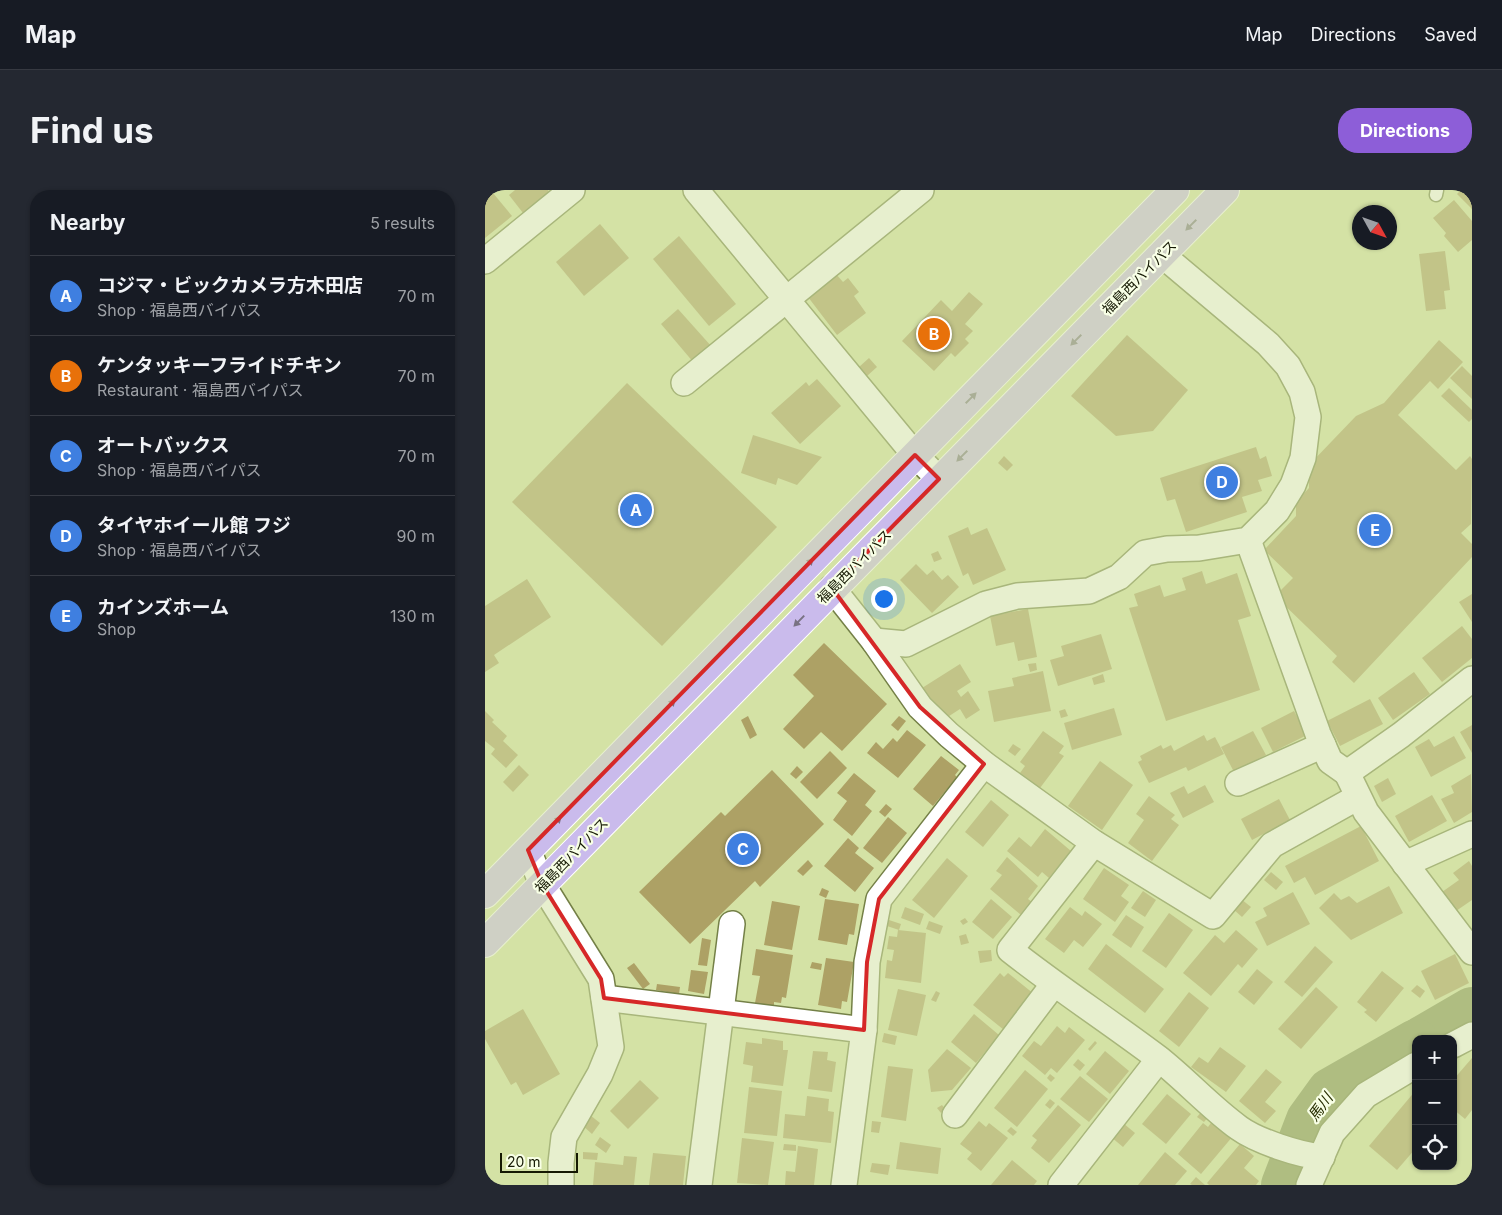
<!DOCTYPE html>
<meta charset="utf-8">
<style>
body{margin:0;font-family:Inter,"Noto Sans JP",sans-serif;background:#242831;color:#f1f3f6}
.controls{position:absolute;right:15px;bottom:15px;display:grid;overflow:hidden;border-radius:10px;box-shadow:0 1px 4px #0004}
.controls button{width:45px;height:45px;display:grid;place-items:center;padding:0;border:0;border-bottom:1px solid #363941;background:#171b24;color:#f1f3f6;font:25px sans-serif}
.compass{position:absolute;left:867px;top:15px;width:45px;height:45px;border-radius:50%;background:#171b24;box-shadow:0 1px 4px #0004;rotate:130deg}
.scale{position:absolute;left:15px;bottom:12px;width:78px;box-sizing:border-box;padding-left:5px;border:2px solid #151903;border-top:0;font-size:14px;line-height:18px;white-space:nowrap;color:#151903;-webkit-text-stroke:4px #f8ffe6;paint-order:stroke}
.you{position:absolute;left:398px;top:408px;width:18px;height:18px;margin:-12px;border:4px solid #fff;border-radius:50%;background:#1a73e8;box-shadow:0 0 0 8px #1a73e833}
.badge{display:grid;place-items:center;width:32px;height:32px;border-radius:50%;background:#8d5ed8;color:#fff;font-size:16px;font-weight:700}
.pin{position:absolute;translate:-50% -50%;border:2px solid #fff;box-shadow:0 1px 5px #0006}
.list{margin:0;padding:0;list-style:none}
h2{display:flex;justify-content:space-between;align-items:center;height:65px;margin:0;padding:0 20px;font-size:21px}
h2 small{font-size:16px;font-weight:400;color:#9ea1a6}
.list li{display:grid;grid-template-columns:32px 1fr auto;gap:15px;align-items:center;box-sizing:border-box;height:80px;padding:0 20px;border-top:1px solid #363941}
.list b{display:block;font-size:19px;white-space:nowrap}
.list p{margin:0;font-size:16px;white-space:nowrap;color:#9ea1a6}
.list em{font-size:16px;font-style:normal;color:#9ea1a6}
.icon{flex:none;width:28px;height:28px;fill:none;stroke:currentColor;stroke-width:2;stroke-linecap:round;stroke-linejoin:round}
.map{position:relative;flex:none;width:987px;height:995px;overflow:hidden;border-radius:20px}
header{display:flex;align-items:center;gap:30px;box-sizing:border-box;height:70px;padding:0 25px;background:#171b24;border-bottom:1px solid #363941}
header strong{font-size:24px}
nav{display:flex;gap:28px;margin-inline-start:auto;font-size:18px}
.intro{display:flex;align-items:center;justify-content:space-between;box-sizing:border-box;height:120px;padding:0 30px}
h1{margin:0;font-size:35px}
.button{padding:12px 22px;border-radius:20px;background:#8d5ed8;color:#fff;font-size:18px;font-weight:700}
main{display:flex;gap:30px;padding:0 30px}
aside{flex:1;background:#171b24;border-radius:20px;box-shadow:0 1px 4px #0004}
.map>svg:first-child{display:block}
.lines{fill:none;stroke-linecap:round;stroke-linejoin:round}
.river{stroke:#839056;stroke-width:46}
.building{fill:#ada165}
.lane-casing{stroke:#748047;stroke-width:15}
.street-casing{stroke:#748047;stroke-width:28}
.highway-casing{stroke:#fff;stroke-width:30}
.lane{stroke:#fff;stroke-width:12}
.street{stroke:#fff;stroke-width:25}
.highway{stroke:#cabbec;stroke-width:28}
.oneway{fill:#797283}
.marked{fill:none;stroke:#d62828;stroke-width:4;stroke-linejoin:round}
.labels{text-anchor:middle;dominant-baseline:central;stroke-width:4.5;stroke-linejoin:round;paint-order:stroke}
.street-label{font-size:14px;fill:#151903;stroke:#f8ffe6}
.water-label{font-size:15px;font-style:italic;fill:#262d00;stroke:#f8ffe6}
</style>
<header>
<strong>Map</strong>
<nav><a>Map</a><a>Directions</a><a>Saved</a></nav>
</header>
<div class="intro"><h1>Find us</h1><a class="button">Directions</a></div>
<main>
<aside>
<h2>Nearby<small>5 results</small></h2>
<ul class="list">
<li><span class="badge" style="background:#3f7fe0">A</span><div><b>コジマ・ビックカメラ方木田店</b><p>Shop · 福島西バイパス</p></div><em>70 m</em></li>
<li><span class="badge" style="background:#e8710a">B</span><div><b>ケンタッキーフライドチキン</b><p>Restaurant · 福島西バイパス</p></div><em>70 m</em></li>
<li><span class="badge" style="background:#3f7fe0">C</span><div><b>オートバックス</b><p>Shop · 福島西バイパス</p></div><em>70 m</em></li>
<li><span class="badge" style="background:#3f7fe0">D</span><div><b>タイヤホイール館 フジ</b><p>Shop · 福島西バイパス</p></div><em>90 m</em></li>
<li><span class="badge" style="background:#3f7fe0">E</span><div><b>カインズホーム</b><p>Shop</p></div><em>130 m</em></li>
</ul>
</aside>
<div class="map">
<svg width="987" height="995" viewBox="0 0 987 995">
<rect width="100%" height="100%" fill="#d4e2a5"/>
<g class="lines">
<g class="river">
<path d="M937,849L987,820"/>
<path d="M799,995L824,930L845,901L931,852"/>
</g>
</g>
<g class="building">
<path d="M30,0H63L64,2L38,23L24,5Z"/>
<path d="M976,0H987V19L972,4Z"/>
<path d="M8,3L27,26L0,48V9Z"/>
<path d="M969,10L987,31V50L973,62L959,46L961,43L948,28Z"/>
<path d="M115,34L144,68L99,106L71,72Z"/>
<path d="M194,46L251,114L224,136L168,69Z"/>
<path d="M960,61L965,100L959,101L961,119L941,121L934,64Z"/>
<path d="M351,84L358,92L363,88L374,102L369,106L381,123L352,145L323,107Z"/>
<path d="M484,102L498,114L480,134L488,141L480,149L484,153L470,167L466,163L449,181L417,151L456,110L467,121Z"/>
<path d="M193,119L227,157L209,173L176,134Z"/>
<path d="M642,145L703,200L668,241L631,246L586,206Z"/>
<path d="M954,150L978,172L953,199L945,191L913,225L971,280L985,266L987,269L986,334L976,343L987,354V367L869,493L847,472L852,466L790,406L808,388L779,360L811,326V312L824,298V275L871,226L899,213Z"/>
<path d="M384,168L392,177L382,186L374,177Z"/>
<path d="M977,176L987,186V209L965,188Z"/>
<path d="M332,189L356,216L315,254L286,223L321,192L324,196Z"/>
<path d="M142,193L292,337L177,456L27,312Z"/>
<path d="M964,198L987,220V229L984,232L956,206Z"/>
<path d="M268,245L303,256L337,267L312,295L293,288L291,295L256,283Z"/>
<path d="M771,257L775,269L781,266L787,286L773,290L777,301L757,307L762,322L701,342L690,309L682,311L675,288Z"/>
<path d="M519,266L528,275L522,281L513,273Z"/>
<path d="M483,337L486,345L502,338L521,380L488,395L483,383L478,386L463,346Z"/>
<path d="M453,361L457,369L449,372L446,364Z"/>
<path d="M431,374L442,385L448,380L457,390L463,385L474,397L447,423L415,390Z"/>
<path d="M717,381L721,394L752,383L766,426L753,430L775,500L681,531L644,418L653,416L649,404L675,395L679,407L701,400L697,388Z"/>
<path d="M42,389L66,427L9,465L14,473L0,482V416Z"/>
<path d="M987,404V432L974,412Z"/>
<path d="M543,419L552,467L533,471L529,452L511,456L505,426Z"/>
<path d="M977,436L987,449V468L957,492L937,468Z"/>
<path d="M616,444L627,479L573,496L565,470L579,466L576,456Z"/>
<path d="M339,453L402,514L357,561L336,542L319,559L298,539L329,506L308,485Z"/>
<path d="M551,473L552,480L545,482L543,474Z"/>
<path d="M475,474L486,492L472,501L476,507L483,501L495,520L481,529L475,519L458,530L437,498Z"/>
<path d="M558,481L566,521L509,532L503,501L529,496L527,488Z"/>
<path d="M929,482L945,504L908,530L893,508Z"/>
<path d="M618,484L620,492L609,495L607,488Z"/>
<path d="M885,509L898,534L855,556L842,531Z"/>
<path d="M629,518L637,545L587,560L579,533Z"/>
<path d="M580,519L583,526L576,528L574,521Z"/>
<path d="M0,521L9,530L7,532L22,546L18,551L33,565L21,578L6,564L10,559L0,551Z"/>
<path d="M809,521L822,545L788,562L776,538Z"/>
<path d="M263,526L272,545L265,549L256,530Z"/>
<path d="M414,526L421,531L413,541L406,535Z"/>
<path d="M987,535V563L975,542Z"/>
<path d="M422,540L441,555L413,588L382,563L391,552L398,559L408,548L412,552Z"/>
<path d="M558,541L579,556L574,563L579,566L555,598L535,583L540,576L535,572Z"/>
<path d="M768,541L781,565L749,582L736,557Z"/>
<path d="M719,545L722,551L730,547L739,564L703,581L701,577L664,593L653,572L657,570L655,566L676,555L678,559L686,555L689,561Z"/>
<path d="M969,546L981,568L946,587L930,557L944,549L949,557Z"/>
<path d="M528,554L536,559L530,566L523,561Z"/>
<path d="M345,561L362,578L332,609L315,592Z"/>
<path d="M456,566L474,580L470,585L472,587L448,616L428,599Z"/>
<path d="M615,571L648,595L617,640L583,616Z"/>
<path d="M34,575L44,585L28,602L18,592Z"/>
<path d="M312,576L318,582L311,589L305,584Z"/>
<path d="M287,580L339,634L275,697L270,691L205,754L154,702L236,622L240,626Z"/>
<path d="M369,583L391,601L380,615L387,621L367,646L348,630L362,611L352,603Z"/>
<path d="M986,584L987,622L969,633L956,609L969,603L966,596Z"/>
<path d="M903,588L911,604L897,612L889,596Z"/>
<path d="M720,595L729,612L698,628L685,603L699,596L703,604Z"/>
<path d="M947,605L962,631L924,652L910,626Z"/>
<path d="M664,606L690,625L686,629L694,635L667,671L643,653L659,630L651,624Z"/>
<path d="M794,609L805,630L767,650L756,629Z"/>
<path d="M506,610L524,625L498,657L480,642Z"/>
<path d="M401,614L407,619L400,627L394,622Z"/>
<path d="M403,627L422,643L397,673L378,658Z"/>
<path d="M876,636L894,671L830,705L820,687L809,693L800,676Z"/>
<path d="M560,639L586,661L564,688L557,682L553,687L522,661L534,647L546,657Z"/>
<path d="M363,648L374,658L370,663L389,678L370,702L339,676Z"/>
<path d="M522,667L553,696L543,709L547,712L536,725L505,699L517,685L511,681Z"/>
<path d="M462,668L483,686L449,728L427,710Z"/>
<path d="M323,670L328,676L318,686L312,681Z"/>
<path d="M984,671L987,676V710L971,721L957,702L974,690L968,683Z"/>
<path d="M619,678L644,695L636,706L644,712L630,732L598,709Z"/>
<path d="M786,682L798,692L791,700L779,690Z"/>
<path d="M904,696L918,723L866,750L834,718L849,703L856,710L864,706L872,713Z"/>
<path d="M337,698L344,701L341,708L334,705Z"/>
<path d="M658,701L671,710L660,727L646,718Z"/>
<path d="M808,702L825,734L782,756L770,732L782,726L778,718Z"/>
<path d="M340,709L374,714L369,745L364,744L362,755L333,750Z"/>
<path d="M506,709L527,727L508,749L487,732Z"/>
<path d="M756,709L766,717L757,727L748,719Z"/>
<path d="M287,711L315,716L307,760L279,755Z"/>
<path d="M420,717L439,724L435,735L416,728Z"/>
<path d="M585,717L597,726L600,721L617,734L598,757L589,750L579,763L560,749Z"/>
<path d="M684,723L708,740L681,778L657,761Z"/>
<path d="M641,725L659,737L646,758L627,745Z"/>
<path d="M480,728L483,732L478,735L475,731Z"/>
<path d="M404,730L416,734L414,740L402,736Z"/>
<path d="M444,731L458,736L455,744L441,739Z"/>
<path d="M413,740L441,743L436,793L400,788L402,770L407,771L409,760L402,759L404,746L412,747Z"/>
<path d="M751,740L773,759L757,778L753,774L726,806L698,783L730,745L739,753Z"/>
<path d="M481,744L484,753L476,755L474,746Z"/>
<path d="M217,748L226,750L222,776L213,775Z"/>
<path d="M621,754L679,799L660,823L603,779Z"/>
<path d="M830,756L848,772L817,807L799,792Z"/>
<path d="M271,759L308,765L301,808L297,807L296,813L289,812V816L270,813L275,786L267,785Z"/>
<path d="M506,760L507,771L495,773L493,761Z"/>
<path d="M970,764L984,793L950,810L936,781Z"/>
<path d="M341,768L369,772L362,812L357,811L356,819L333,815Z"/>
<path d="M327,772L337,774L336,780L325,778Z"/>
<path d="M149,773L165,794L158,799L142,778Z"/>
<path d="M772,779L788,792L769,815L753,802Z"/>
<path d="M206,780L223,782L219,804L203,801Z"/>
<path d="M897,781L919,798L891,832L879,822L882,820L872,812Z"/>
<path d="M515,783L519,787L523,783L549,804L519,840L488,815Z"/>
<path d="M172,794L195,797L194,804L171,800Z"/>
<path d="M932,795L940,801L935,808L926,801Z"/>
<path d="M831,797L853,817L816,859L793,839Z"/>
<path d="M413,799L441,805L432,846L403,840Z"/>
<path d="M451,801L455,803L451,812L446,810Z"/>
<path d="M704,802L724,818L694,857L674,841Z"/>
<path d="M38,819L75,884L38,905L31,892L26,895L0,849V841Z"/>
<path d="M489,824L514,845L491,873L466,852Z"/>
<path d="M572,836L580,843L584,837L600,850L572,883L566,878L560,885L537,866L549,851L556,856Z"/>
<path d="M399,843L412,846L410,855L397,852Z"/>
<path d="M277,848L298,851V860H303L298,896L266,892L268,876L258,874L261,852L277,854Z"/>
<path d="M610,851L612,853L605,861L603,859Z"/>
<path d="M735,857L761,876L741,902L706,877L714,867L723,873Z"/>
<path d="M462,859L486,878L467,900L446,902L443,880Z"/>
<path d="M328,861L343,862L342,870L351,872L347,902L323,899Z"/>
<path d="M620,861L644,881L625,904L601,884Z"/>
<path d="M987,868V920L980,929L968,919V890Z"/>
<path d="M593,869L600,875L595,881L588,875Z"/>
<path d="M403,876L428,879L421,931L396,927Z"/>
<path d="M781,879L797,892L780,912L791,921L780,933L754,911Z"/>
<path d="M540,880L563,899L532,937L509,918Z"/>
<path d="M565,884L570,888L566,892L562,888Z"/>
<path d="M595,886L623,909L604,932L575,909Z"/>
<path d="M155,890L174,908L143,939L125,921Z"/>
<path d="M264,897L297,901L292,946L259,943Z"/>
<path d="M931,900V958L912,980L884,956Z"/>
<path d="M682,904L706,924L681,954L657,934Z"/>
<path d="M322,906L344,909L343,921L349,922L346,953L298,948L300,924L320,926Z"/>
<path d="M565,909L570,913L565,919L560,915Z"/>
<path d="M457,915L460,919L456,923L452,918Z"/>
<path d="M573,915L596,935L564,973L546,958L552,950L547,946Z"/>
<path d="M717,921L724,926L719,932L712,927Z"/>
<path d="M105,925L115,933L107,944L97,935Z"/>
<path d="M728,930L748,946L716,984L693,964L718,933L723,937Z"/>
<path d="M387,931L396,932L394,943L386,942Z"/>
<path d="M494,931L501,937L504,933L523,948L496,981L482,969L487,963L475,954Z"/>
<path d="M638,933L650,943L638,957L626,947Z"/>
<path d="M526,937L532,942L528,946L522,941Z"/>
<path d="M115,947L126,955L121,963L110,955Z"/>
<path d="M257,948L289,952L283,995L252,993Z"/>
<path d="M415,952L456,958L453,984L411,979Z"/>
<path d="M299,954L311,955V961L298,960Z"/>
<path d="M755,954L769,966L759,978L774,991L771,995H724L722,993Z"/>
<path d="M313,956L333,959L329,995H300L301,981L310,982Z"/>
<path d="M98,962L113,963L112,970L98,969Z"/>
<path d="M680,962L702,981L690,995H653Z"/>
<path d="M168,963L201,966L198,995H164Z"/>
<path d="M139,966L152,967L149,995H108L110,972L138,975Z"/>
<path d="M527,970L552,991L549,995H506Z"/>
<path d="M387,973L405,975L403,985L385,982Z"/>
<path d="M711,987L720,995H707L705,994Z"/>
</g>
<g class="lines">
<defs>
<path id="lane" d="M951,5L952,0"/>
<g id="street">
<path d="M211,0L430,265L454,289"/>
<path d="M0,71L87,0"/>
<path d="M199,193L436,0"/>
<path d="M763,350L833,544L845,571L862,583"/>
<path d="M347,398L389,451L435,517L464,545L499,574L609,653L728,726L787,655L873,607"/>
<path d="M389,451L421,454L501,414L532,406L604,401L634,387L660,363L682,359L714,358L763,350L792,321L808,295L818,268L823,227L817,202L803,176L783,154L676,64"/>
<path d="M987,489L916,545L862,583L881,622L987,762"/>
<path d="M753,593L838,555"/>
<path d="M609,653L525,760C573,798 624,831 673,868C701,890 725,917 754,938C772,951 814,965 837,967"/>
<path d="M43,660L57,694L116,789L126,857L115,884L79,947L76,973V995"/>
<path d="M920,674L987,644"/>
<path d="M119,808L379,840L359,995"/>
<path d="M379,840L382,772L394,709L499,574"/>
<path d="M968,855L987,845"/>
<path d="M470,925L568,795"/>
<path d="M214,995L247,734"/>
<path d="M576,995L674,869"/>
<path d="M824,995L847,943L881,905L931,875"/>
</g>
<g id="highway">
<path d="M0,704L690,0"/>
<path d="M0,753L740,0"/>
</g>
</defs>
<use href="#lane" class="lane-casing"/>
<use href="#street" class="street-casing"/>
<use href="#highway" class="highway-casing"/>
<use href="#lane" class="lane"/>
<use href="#street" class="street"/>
<use href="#highway" class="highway"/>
</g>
<defs><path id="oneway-solid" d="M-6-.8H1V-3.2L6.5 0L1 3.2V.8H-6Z" transform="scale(1.25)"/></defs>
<g class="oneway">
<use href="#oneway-solid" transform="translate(706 35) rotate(135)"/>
<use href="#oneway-solid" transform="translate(591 150) rotate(135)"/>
<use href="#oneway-solid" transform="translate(486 208) rotate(-45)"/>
<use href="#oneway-solid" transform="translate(477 266) rotate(135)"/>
<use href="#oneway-solid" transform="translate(323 374) rotate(-46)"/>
<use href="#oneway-solid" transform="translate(314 431) rotate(134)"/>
<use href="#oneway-solid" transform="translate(185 515) rotate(-46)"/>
<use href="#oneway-solid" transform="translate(71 632) rotate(-46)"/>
</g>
<path d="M0 0H987V995H0ZM430,265L454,289L347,398L435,517L499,574L394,709L382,772L379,840L119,808L116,789L57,694L43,660Z" fill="#d4e2a5" fill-opacity=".55" fill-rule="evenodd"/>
<path class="marked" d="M430,265L454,289L347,398L435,517L499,574L394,709L382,772L379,840L119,808L116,789L57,694L43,660Z"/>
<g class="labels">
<g class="street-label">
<text transform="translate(654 87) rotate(-45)">福島西バイパス</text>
<text transform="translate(369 376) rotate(-45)">福島西バイパス</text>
<text transform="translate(86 665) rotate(-46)">福島西バイパス</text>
</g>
<g class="water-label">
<text transform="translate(835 917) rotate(-54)">馬川</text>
</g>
</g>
</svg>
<div class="controls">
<button>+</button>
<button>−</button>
<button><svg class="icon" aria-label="locate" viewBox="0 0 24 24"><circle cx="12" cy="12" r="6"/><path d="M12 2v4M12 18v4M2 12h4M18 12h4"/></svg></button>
</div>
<svg class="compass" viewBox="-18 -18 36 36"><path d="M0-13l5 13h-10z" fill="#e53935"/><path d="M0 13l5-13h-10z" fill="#9ea1a6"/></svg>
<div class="scale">20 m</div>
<div class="you"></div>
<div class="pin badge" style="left:151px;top:320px;background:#3f7fe0">A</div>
<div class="pin badge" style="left:449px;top:144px;background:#e8710a">B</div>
<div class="pin badge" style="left:258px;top:659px;background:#3f7fe0">C</div>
<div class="pin badge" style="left:737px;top:292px;background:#3f7fe0">D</div>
<div class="pin badge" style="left:890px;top:340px;background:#3f7fe0">E</div>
</div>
</main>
